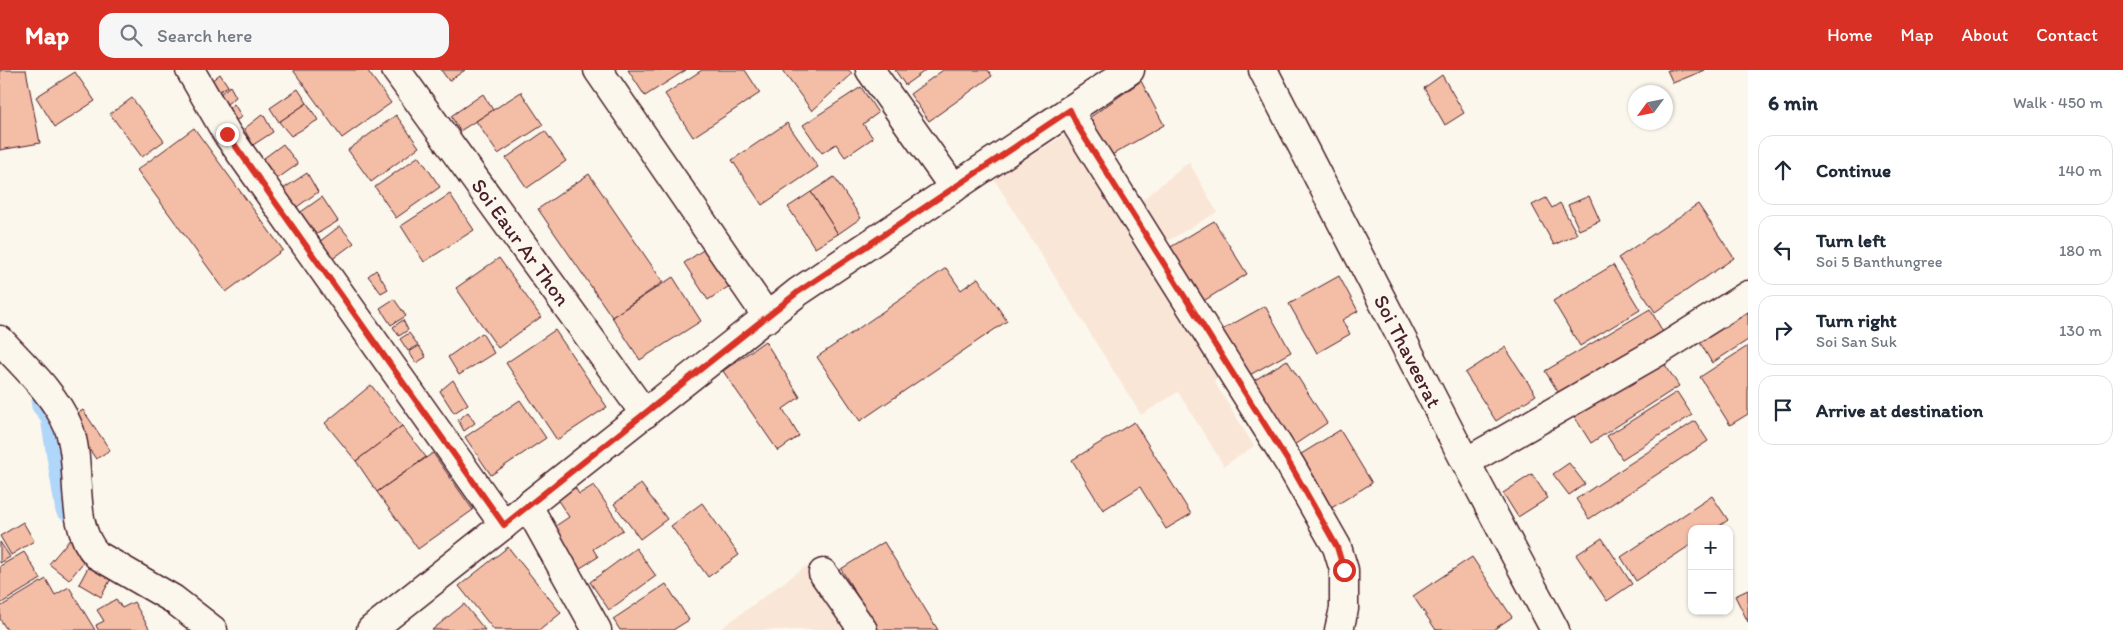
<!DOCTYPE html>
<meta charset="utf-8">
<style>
body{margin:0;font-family:Itim,sans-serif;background:#f6f6f7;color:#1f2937}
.controls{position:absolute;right:15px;bottom:15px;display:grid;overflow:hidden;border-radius:10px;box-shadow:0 1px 4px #0004}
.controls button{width:45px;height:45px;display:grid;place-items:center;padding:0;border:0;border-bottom:1px solid #e0e1e3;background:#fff;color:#1f2937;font:25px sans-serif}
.compass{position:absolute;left:1628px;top:15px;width:45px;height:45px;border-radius:50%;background:#fff;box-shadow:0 1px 4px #0004;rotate:237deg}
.stop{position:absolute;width:15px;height:15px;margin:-11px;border:4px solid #d93025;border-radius:50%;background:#fff}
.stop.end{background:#d93025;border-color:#fff;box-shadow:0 1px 5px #0008}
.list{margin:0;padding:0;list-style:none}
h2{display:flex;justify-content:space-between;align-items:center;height:65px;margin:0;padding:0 20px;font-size:21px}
h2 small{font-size:16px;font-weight:400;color:#747a83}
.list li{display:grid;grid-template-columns:32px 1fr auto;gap:15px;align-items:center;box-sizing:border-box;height:70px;margin:0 10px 10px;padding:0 10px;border:1px solid #e0e1e3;border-radius:15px}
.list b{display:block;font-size:19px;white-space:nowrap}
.list p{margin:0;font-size:16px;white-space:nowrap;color:#747a83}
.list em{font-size:16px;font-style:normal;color:#747a83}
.icon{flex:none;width:28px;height:28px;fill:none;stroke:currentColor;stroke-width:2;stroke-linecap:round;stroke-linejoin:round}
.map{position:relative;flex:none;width:1748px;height:560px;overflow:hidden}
header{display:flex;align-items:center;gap:30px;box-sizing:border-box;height:70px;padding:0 25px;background:#d93025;color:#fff}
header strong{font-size:24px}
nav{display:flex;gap:28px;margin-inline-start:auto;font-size:18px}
.search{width:350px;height:45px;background:#f6f6f7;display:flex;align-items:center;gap:12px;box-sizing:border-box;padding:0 18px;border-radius:15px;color:#747a83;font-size:19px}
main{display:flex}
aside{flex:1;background:#fff}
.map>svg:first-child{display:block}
.built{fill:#f9e6d7}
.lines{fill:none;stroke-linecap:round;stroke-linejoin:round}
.canal{stroke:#b0d6f9;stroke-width:26}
.building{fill:#f3bda6;stroke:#4a1f2b}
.minor-casing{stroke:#4a1f2b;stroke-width:31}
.minor{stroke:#fbf7ec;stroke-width:28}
.route{stroke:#d93025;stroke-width:6}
.labels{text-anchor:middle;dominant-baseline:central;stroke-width:4;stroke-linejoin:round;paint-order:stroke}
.street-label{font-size:21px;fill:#4a1f2b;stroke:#fbf7ec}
</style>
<header>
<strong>Map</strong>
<div class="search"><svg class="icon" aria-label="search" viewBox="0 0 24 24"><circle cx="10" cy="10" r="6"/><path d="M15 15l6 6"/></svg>Search here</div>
<nav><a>Home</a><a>Map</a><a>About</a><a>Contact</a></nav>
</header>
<main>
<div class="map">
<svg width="1748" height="560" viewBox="0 0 1748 560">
<rect width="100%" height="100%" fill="#fbf7ec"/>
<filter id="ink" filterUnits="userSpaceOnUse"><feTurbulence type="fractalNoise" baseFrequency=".02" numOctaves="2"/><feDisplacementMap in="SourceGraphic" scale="10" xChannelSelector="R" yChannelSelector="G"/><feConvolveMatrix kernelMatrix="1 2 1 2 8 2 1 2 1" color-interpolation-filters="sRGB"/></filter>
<g filter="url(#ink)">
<g class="built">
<path d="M1072,60L1223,301L1214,311L1254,376L1224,396L1178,322L1141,345L994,109Z"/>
<path d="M1189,92L1217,142L1166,172L1141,131Z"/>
<path d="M806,496L849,560H719Z"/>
</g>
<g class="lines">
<path class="canal" d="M44,334L53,345L68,438"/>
</g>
<g class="building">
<path d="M0,0H26L40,73L0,80Z"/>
<path d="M293,0H367L391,33L342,68Z"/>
<path d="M441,0H465L449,11Z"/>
<path d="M628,0H686L645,26Z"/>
<path d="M702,0H745L760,23L693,67L665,24Z"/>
<path d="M782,0H849L852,4L812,41Z"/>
<path d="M895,0H926L905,15Z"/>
<path d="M943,0H988L992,6L929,51L910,24Z"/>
<path d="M1667,0H1705L1673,13Z"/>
<path d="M75,2L95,31L55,57L36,27Z"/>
<path d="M220,4L228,16L212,26L206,15Z"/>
<path d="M1442,5L1464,43L1445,55L1424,18Z"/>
<path d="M1141,11L1164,55L1110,86L1089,48Z"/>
<path d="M230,16L236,27L223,37L216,27Z"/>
<path d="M861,17L878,43L863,54L873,68L845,87L836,74L822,83L803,55Z"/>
<path d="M298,19L307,33L279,52L270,38Z"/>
<path d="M521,22L543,55L498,84L476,51Z"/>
<path d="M483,24L493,40L460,61L451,46Z"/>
<path d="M132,28L164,71L142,87L110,44Z"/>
<path d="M307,33L318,50L291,66L279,52Z"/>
<path d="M234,34L242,47L231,53L225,41Z"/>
<path d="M263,44L273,62L253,75L244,59Z"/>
<path d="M396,45L419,77L371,112L348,80Z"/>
<path d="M787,53L818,97L762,135L732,90Z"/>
<path d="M194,58L283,180L226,222L137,100Z"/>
<path d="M545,61L566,91L527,118L506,88Z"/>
<path d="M283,74L298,94L274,111L260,91Z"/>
<path d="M419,86L440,117L396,148L375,117Z"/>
<path d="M307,103L318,122L294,139L283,119Z"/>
<path d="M589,104L663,212L612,247L538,139Z"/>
<path d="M834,107L861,148L838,164L811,122Z"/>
<path d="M811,122L838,164L815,178L788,137Z"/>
<path d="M450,124L474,160L424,192L401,156Z"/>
<path d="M1589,126L1600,151L1579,160L1568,135Z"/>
<path d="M322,127L338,151L312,167L298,144Z"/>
<path d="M1546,128L1552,138L1560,133L1577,164L1554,175L1532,135Z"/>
<path d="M1698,134L1734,188L1655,242L1618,188Z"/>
<path d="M1214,151L1247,204L1197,235L1164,181Z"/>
<path d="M340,156L354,173L331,190L319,172Z"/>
<path d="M706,178L731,215L708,230L684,193Z"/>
<path d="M499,188L541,247L498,278L456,218Z"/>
<path d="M1613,195L1640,240L1580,276L1553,231Z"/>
<path d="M946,198L961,220L978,208L1007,251L860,351L817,287Z"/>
<path d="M376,200L388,219L381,223L368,206Z"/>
<path d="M1339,206L1358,241L1342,250L1350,264L1317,283L1289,234Z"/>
<path d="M673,207L701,251L640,290L612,247Z"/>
<path d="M394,229L406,246L391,255L380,238Z"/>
<path d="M1748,231V270L1712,293L1695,264Z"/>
<path d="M1265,236L1291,282L1246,307L1220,261Z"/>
<path d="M1650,239L1663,262L1560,325L1545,301Z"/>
<path d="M403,250L408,260L399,266L393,257Z"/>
<path d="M555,260L607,337L557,370L506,293Z"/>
<path d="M409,263L418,275L408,281L400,269Z"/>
<path d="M482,263L494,283L459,305L448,287Z"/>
<path d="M765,271L800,327L783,339L799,366L778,381L723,301Z"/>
<path d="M419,276L426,287L416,293L409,282Z"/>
<path d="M1748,276V344L1730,355L1700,307Z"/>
<path d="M1505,277L1536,325L1496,351L1465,303Z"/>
<path d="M1658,284L1679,316L1591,373L1570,340Z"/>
<path d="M1287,290L1327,353L1288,379L1247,315Z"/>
<path d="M453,310L468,334L454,343L440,321Z"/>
<path d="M371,315L402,356L356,391L325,353Z"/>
<path d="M1677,322L1692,345L1622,389L1607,366Z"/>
<path d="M520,330L546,368L491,405L465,367Z"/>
<path d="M83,340L110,380L96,389L68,349Z"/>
<path d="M468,342L475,353L464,361L458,350Z"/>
<path d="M1695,351L1708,371L1589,449L1576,429Z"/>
<path d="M1134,352L1191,444L1166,459L1140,417L1103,440L1072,390Z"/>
<path d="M402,356L426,387L377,422L356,391Z"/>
<path d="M1340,360L1372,413L1325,442L1293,389Z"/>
<path d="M433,383L473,440L418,479L377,422Z"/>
<path d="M1569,393L1585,414L1569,425L1553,404Z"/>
<path d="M1532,404L1548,428L1518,447L1503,423Z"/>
<path d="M573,414L579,424L594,415L623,460L593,479L598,487L577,500L551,459L569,447L555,426Z"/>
<path d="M641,414L667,449L640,469L614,434Z"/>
<path d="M1712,426L1728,450L1715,459H1692V474L1636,511L1621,487Z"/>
<path d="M702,433L739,485L708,507L671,456Z"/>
<path d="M23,452L34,471L11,485L0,466Z"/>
<path d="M71,468L90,484L69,510L49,494Z"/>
<path d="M1602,468L1632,514L1607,531L1576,485Z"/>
<path d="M0,472L10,487L0,493Z"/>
<path d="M884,472L938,560H878L841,499Z"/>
<path d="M508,477L561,543L540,560H494L459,516Z"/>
<path d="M636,478L656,506L609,540L590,512Z"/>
<path d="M24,482L41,509L0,534V496Z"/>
<path d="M1472,487L1512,547L1493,560H1436L1413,526Z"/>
<path d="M91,492L113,505L101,527L79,514Z"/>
<path d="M46,509L55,525L69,517L95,560H7L0,549V537Z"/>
<path d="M666,514L689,550L673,560H620L613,549Z"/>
<path d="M1748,520V552L1735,526Z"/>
<path d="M116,529L122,538L134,532L150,560H98L96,555L104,551L97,540Z"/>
<path d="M464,534L485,560H432Z"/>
</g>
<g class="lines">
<defs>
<g id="minor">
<path d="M190,0L227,64L504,455"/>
<path d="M396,0L645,344"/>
<path d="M598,0L768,248"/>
<path d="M870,0L954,118"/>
<path d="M1263,0L1463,387L1555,560"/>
<path d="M1070,40L1078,57L1291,396L1337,477L1344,500V539L1339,560"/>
<path d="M0,270C23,295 55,324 68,356C84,395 67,454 97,485L173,529L213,560"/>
<path d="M1466,392L1659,281L1748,225"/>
<path d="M528,436L597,560"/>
<path d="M823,503L863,560"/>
<path d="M371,560L798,222L1130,0"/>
</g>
</defs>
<use href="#minor" class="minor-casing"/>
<use href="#minor" class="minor"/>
</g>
</g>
<g class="lines" filter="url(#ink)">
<path class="route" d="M227,64L504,455L798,222L1070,40L1078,57L1291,396L1337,477L1344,500"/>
</g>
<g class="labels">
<g class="street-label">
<text transform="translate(521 172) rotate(54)">Soi Eaur Ar Thon</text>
<text transform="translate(1408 281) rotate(63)">Soi Thaveerat</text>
</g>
</g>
</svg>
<div class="controls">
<button>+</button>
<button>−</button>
</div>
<svg class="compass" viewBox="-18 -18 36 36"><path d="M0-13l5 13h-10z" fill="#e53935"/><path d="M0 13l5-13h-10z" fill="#747a83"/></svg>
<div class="stop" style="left:1344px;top:500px"></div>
<div class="stop end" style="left:227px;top:64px"></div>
</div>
<aside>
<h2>6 min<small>Walk · 450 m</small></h2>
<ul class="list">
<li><svg class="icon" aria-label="ahead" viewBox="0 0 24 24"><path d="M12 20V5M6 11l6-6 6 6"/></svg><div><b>Continue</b></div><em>140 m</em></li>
<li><svg class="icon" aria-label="left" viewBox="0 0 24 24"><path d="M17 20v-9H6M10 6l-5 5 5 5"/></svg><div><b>Turn left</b><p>Soi 5 Banthungree</p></div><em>180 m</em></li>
<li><svg class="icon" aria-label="right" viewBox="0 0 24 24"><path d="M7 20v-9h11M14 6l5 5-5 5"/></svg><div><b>Turn right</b><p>Soi San Suk</p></div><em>130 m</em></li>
<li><svg class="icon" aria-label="arrive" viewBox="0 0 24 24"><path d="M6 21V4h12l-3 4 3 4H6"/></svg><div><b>Arrive at destination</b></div></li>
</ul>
</aside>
</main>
